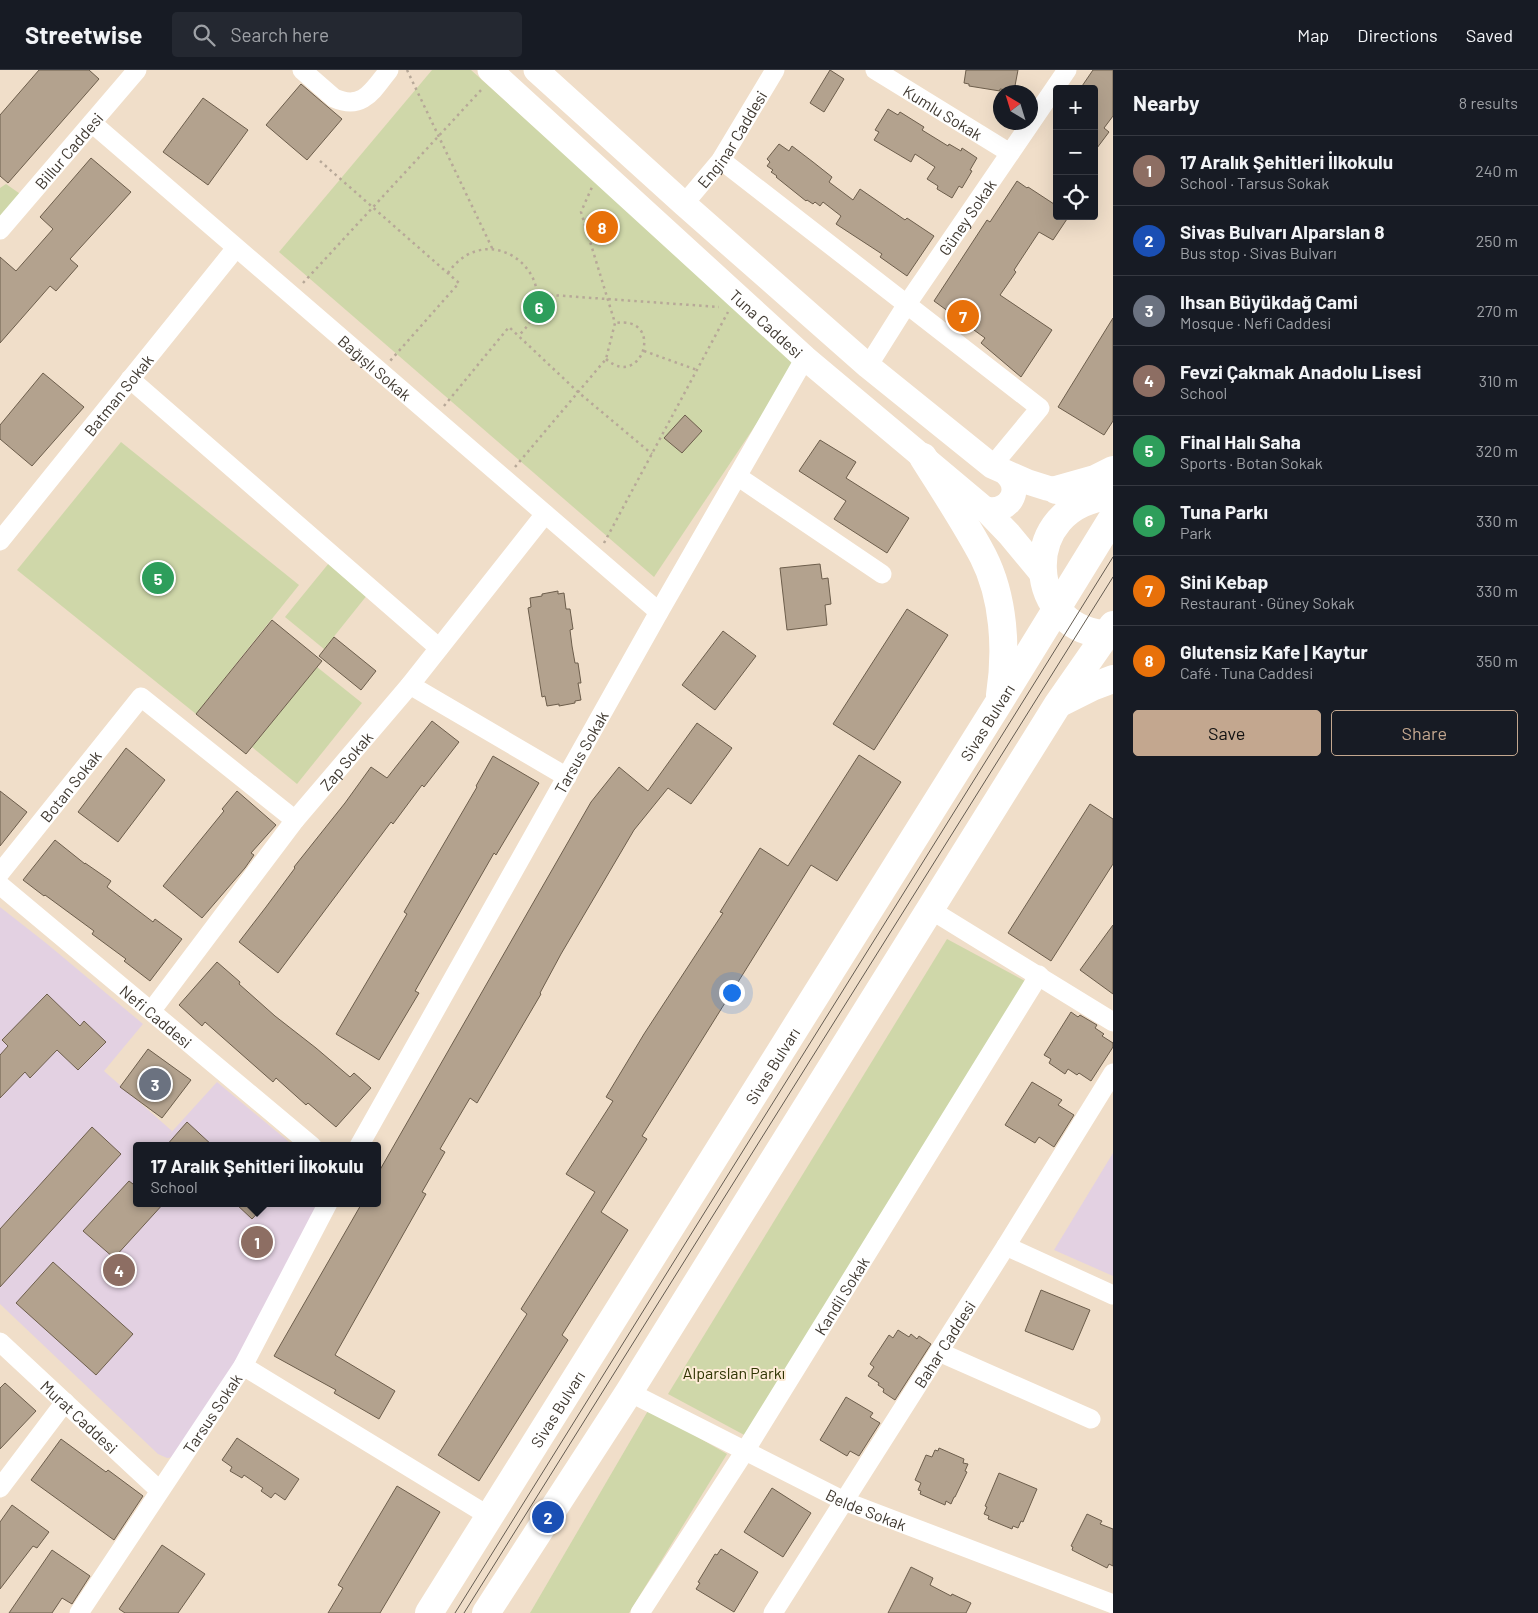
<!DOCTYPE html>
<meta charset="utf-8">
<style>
body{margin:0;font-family:Barlow,sans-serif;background:#242831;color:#f1f3f6}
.controls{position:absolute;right:15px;top:15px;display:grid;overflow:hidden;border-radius:5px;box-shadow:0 5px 20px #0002}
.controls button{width:45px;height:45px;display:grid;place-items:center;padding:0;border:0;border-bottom:1px solid #363941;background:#171b24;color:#f1f3f6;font:25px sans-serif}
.compass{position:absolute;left:993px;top:15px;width:45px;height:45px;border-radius:50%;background:#171b24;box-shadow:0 5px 20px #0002;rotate:322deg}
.you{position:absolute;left:731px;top:922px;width:18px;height:18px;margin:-12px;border:4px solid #fff;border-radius:50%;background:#1a73e8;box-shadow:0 0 0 8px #1a73e833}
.badge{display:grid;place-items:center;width:32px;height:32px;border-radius:50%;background:#c3a78f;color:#fff;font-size:16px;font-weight:700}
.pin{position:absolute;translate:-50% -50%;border:2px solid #fff;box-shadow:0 1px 5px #0006}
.popup{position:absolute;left:133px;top:1072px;width:248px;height:65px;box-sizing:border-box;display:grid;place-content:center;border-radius:5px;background:#171b24;filter:drop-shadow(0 1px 4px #0005);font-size:16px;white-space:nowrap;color:#9ea1a6}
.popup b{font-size:19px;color:#f1f3f6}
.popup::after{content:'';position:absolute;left:50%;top:100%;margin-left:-10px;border:10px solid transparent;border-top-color:#171b24}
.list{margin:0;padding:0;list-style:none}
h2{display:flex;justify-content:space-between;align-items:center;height:65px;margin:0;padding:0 20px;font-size:21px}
h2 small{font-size:16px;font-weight:400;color:#9ea1a6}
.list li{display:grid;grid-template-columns:32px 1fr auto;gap:15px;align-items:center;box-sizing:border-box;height:70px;padding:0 20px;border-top:1px solid #363941}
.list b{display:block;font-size:19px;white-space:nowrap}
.list p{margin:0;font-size:16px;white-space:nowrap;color:#9ea1a6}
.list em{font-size:16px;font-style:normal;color:#9ea1a6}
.actions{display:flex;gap:10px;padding:15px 20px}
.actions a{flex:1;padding:11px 0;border:1px solid #c3a78f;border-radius:5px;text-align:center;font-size:18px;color:#c3a78f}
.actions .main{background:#c3a78f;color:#111}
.icon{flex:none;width:28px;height:28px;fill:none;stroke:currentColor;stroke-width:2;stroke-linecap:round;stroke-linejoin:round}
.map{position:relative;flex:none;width:1113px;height:1543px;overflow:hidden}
header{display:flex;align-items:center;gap:30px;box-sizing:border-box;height:70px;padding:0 25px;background:#171b24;border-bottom:1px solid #363941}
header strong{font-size:24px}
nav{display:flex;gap:28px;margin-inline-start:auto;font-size:18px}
.search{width:350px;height:45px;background:#242831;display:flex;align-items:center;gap:12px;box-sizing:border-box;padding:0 18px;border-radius:5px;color:#9ea1a6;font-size:19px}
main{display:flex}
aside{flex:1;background:#171b24}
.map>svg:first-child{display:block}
.education{fill:#e3d1e2}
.green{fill:#cfd7a9}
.building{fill:#b3a28e;stroke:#6d5e4c}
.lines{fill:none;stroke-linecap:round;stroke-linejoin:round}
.path{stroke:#b7a898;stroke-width:2.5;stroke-dasharray:2.5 4;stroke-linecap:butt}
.minor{stroke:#fff;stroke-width:19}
.major{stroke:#fff;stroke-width:25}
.highway{stroke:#fff;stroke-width:28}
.tram{stroke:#645b50;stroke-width:1}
.labels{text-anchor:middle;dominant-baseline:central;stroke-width:4;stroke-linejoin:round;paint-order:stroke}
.street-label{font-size:16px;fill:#3f3830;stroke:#fdebd6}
.park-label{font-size:16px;fill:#303503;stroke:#fdebd6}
</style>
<header>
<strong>Streetwise</strong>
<div class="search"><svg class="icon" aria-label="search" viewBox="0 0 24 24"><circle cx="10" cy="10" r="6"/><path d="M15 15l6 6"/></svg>Search here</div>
<nav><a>Map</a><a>Directions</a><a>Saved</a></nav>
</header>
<main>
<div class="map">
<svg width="1113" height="1543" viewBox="0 0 1113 1543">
<rect width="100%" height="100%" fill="#f0dec9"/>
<g class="education">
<path d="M0,837L46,873L143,954L104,1001L172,1061L167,1067L217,1012L294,1076H137V1133H328L180,1386L167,1388L158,1384L0,1234Z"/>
<path d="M1113,1083V1206L1054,1180Z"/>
</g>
<g class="green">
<path d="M432,0H471L797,293L654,507L279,182Z"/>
<path d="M6,114L26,128L0,160V118Z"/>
<path d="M121,372L299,515L196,644L17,500Z"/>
<path d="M329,493L368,524L324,579L285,547Z"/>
<path d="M317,597L362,633L297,714L252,677Z"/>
<path d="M947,869L1025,911L748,1367L668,1324Z"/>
<path d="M649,1339L727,1384L629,1543H530Z"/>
</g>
<g class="building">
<path d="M39,0H89L99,9L8,113L0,106V45Z"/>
<path d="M830,0L844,9L824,42L810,33Z"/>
<path d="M966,0H1018L1014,21L1000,19V21L969,16V14L964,13Z"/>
<path d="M1093,0H1113V46L1104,58L1109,62L1094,82V19H1080Z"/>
<path d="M301,14L342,49L307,90L266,55Z"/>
<path d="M203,28L248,60L208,115L163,82Z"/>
<path d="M888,39L898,45L900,42L924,57L922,60L948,76L949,74L961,81L962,78L977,88L970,100L972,101L962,118L959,116L952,128L937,119L938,116L927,109L935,97L915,84L911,92L874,70L879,62L875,60Z"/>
<path d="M779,74L789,81L792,76L813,92L832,107L829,112L853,130L860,119L905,150L907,148L934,166L907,206L880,187L882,184L836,154L841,146L823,132L820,136L815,132L813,134L807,130L806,131L776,107L777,106L771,102L773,100L767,96L770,92L767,89Z"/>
<path d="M91,88L131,122L70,189L78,196L56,221L50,216L0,273V187L16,201L53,159L40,147Z"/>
<path d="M1017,111L1027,118L1028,117L1057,136V146H1069L1053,170L1039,162L1014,200L1016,202L1000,225L1052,260L1021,307L981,273L985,268L934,231L987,150L990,152Z"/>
<path d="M1113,248V351L1104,365L1058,337Z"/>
<path d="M43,303L84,337L32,396L0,369V355Z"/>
<path d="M685,345L702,361L682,383L664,368Z"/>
<path d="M820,370L856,392L846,408L909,448L887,483L834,449L846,431L799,401Z"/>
<path d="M820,494L822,509L828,508L831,534L825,535L827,555L787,560L780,498Z"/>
<path d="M558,521V524L564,523L566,539H570L573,559L570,560L572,576L575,593H578L581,613H578L581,630L575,631V633L559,636V634L547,636L545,626L542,627L528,538L531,537L530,528L542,526V524Z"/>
<path d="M907,539L948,565L874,680L833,654Z"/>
<path d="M272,550L322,591L246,684L196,644Z"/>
<path d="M723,561L756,586L715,640L682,615Z"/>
<path d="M334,567L376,601L361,620L319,586Z"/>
<path d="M432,651L459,672L424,717L422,715L393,754L391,752L278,903L239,872L266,837L295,798L294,797L345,733L371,697L387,708Z"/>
<path d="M697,653L732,678L691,734L668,718L634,760L561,884L540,923L541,924L477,1033L470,1028L440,1079L445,1082L422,1122L426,1124L335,1285L395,1321L379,1349L334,1323L336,1320L274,1286L362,1133H377V1105L591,732L619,697L648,721Z"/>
<path d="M126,678L165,710L118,772L78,742Z"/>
<path d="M859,685L901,712L837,811L811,795L642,1066L647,1069L601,1142L628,1160L562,1265L568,1270L479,1411L438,1385L527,1244L521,1239L595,1122L566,1104L613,1031L606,1027L644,964L723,843L720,842L760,778L788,796Z"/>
<path d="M493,686L539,713L496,785L494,783L415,921L419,923L379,990L336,964L407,844L404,842L477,717L476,716Z"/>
<path d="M0,721L27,742L0,776Z"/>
<path d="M237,721L276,755L251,783L254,785L245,798L202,848L163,816L224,741L222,739Z"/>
<path d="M1090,734L1113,749V794L1051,891L1008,863Z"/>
<path d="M55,770L85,794V793L111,811L107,817L153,852L155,849L182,869L150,911L124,891L126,889L92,864L94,861L45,825L44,826L23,810Z"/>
<path d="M1113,855V924L1080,900Z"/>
<path d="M217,892L240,912L239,914L275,946L316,978L350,1007L354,1003L371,1018L336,1057L308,1033L306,1035L276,1008L273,1012L205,952L202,956L179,935Z"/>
<path d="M47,924L80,956L84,951L106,972L78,1000L57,980L30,1008L25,1002L0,1028V985L8,976L2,970Z"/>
<path d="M1071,942L1078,947L1080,945L1097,955L1095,958L1104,964L1102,966L1113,973V977L1091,1011L1079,1003L1077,1005L1068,999L1065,1004L1049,993L1051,989L1044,985Z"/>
<path d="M148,979L191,1010L162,1048L120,1017Z"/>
<path d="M1032,1012L1062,1030L1058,1035L1074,1045L1054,1077L1039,1067L1035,1073L1005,1055Z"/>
<path d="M187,1052L213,1076H166Z"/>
<path d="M92,1057L121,1084L0,1217V1159Z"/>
<path d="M129,1111L137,1117V1133H164L114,1188L83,1161Z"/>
<path d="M235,1133H267L252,1149Z"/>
<path d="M53,1192L133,1264L96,1305L16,1233Z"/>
<path d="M1041,1220L1090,1240L1073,1280L1025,1261Z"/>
<path d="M898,1260L909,1267L911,1264L917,1269L919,1266L931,1274L895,1330L883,1322L884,1319L878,1315L879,1313L868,1306L874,1297L870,1294L889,1265L893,1268Z"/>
<path d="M5,1313L36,1341L0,1379V1318Z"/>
<path d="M846,1327L873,1343L870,1347L880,1353L859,1386L850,1381L847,1386L820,1370Z"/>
<path d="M237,1368L299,1409L285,1430L275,1423L271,1428L261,1421L263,1418L244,1405L242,1408L230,1401L232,1397L222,1390Z"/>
<path d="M61,1369L106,1402L108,1400L143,1426L114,1470L31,1410Z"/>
<path d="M939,1378L964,1389L963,1393L968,1394L965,1401L967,1402L955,1427H954L951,1434L946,1431L945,1435L920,1424L921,1421L918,1420L921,1413L915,1410L926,1385L932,1387L935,1380L938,1381Z"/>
<path d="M999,1403L1037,1419L1023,1452L1021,1451L1018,1458L1013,1456L1012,1459L988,1449L989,1446L984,1444L987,1437L985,1436Z"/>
<path d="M397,1416L440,1442L380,1543H328L343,1518L338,1515Z"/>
<path d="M772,1418L811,1443L783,1487L744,1462Z"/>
<path d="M12,1435L49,1462L37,1478L33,1476L0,1519V1452Z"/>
<path d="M1087,1444L1102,1451L1100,1454L1113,1459V1496L1109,1494L1107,1498L1072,1480L1073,1477L1071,1476Z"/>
<path d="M162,1475L205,1504L178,1543H125L119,1539Z"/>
<path d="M721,1479L758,1502L734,1542L696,1519L700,1513L698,1512L715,1484L717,1485Z"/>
<path d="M52,1480L90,1506L72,1534L62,1528L52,1543H9Z"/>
<path d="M911,1497L933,1508L930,1515L951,1526L952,1524L971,1533L966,1543H888Z"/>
</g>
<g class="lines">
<g class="path">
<path d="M407,0L493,180"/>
<path d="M320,91L459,213L390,291"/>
<path d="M448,203C491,141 575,214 518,266"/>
<path d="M303,213L482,19"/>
<path d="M537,224L719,237"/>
<path d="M644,281L697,300"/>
<path d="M606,289C642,321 666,245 615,253"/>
<path d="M444,336L509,257L578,322L652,384"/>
<path d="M515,397L606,289L615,253L581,142L592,117"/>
<path d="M604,473L728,242"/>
</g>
<g class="minor">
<path d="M302,0L334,28C363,41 373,20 389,0"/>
<path id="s1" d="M875,0L1010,83"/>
<path id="s2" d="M92,53L659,542"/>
<path d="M721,90L1040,338L992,396"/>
<path id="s3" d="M684,134L721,90L775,0"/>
<path id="s4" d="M0,160L137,0"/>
<path id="s5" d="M868,296L907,234L1067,0"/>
<path d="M130,309L439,578"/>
<path d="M737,406L882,504"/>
<path id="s6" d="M0,471L236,178"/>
<path d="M410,615L567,707"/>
<path id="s7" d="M0,803L141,627L295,750"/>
<path id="s8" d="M0,815L312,1076"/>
<path d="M931,840L1113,952"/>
<path id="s9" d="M152,940L295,750L410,615L545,444"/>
<path id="s10" d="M359,1076L659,542L805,288"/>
<path d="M1006,1176L1113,1225"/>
<path id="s11" d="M0,1272L159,1420"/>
<path d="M939,1282L1091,1349"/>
<path d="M243,1296L489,1446"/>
<path id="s12" d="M629,1322L844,1431L1113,1534"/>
<path d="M0,1418L65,1332"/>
<path id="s13" d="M79,1543L243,1296L328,1133"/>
<path id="s14" d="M640,1543L745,1381L1039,905"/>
<path id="s15" d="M773,1543L1006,1176L1113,1003"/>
</g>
<g class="major">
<path id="s16" d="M490,0L805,288L985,439L1009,464L1043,505"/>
<path d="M536,0L684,134L868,296L992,396L1028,412L1047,418L1075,424"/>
<path d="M985,439C1009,444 1024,420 1006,403"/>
</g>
<g class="highway">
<path d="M923,387C943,419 965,452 983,486C1004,527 1007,580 1000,625"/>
<path d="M1056,420L1095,409L1113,400"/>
<path d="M1113,426C1014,433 1025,567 1113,564"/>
<path d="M1062,632L1092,617L1113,609"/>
<path id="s17" d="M429,1543L998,634L1113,447"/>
<path d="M486,1543L629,1322L1058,634L1113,555"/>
</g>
<g class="tram">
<path d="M455,1543L1113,487"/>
<path d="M464,1543L1113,507"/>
</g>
</g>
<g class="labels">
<g class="street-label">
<text stroke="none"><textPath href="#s1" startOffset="80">Kumlu Sokak</textPath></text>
<text stroke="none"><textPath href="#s3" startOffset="81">Enginar Caddesi</textPath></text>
<text stroke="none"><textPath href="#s4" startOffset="105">Billur Caddesi</textPath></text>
<text stroke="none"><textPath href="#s5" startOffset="179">Güney Sokak</textPath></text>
<text stroke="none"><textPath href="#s16" startOffset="375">Tuna Caddesi</textPath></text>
<text stroke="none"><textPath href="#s2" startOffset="374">Bağışlı Sokak</textPath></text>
<text stroke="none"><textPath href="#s6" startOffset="188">Batman Sokak</textPath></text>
<text stroke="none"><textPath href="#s17" startOffset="1051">Sivas Bulvarı</textPath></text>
<text stroke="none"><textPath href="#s10" startOffset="452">Tarsus Sokak</textPath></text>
<text stroke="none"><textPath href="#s9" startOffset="316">Zap Sokak</textPath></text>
<text stroke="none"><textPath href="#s7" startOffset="112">Botan Sokak</textPath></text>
<text stroke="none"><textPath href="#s8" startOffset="204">Nefi Caddesi</textPath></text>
<text stroke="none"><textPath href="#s17" startOffset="646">Sivas Bulvarı</textPath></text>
<text stroke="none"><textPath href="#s14" startOffset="376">Kandil Sokak</textPath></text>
<text stroke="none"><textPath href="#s15" startOffset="319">Bahar Caddesi</textPath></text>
<text stroke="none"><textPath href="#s17" startOffset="241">Sivas Bulvarı</textPath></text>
<text stroke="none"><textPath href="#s13" startOffset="240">Tarsus Sokak</textPath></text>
<text stroke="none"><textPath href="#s11" startOffset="109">Murat Caddesi</textPath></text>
<text stroke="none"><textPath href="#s12" startOffset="265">Belde Sokak</textPath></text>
</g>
<g class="park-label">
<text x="734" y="1302">Alparslan Parkı</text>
</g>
</g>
</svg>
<div class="controls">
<button>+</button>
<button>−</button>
<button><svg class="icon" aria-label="locate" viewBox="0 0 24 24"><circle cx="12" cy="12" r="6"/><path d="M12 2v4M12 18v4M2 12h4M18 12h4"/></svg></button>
</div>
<svg class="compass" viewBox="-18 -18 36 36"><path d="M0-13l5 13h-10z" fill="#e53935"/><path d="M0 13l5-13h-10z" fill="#9ea1a6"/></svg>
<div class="you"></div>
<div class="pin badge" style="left:257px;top:1172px;background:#8d6e63">1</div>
<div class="popup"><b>17 Aralık Şehitleri İlkokulu</b>School</div>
<div class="pin badge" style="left:548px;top:1447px;background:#1a4fb4">2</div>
<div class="pin badge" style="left:155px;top:1014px;background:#6b7280">3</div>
<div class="pin badge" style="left:119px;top:1200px;background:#8d6e63">4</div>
<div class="pin badge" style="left:158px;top:508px;background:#2e9e5b">5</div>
<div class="pin badge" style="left:539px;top:237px;background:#2e9e5b">6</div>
<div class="pin badge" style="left:963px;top:246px;background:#e8710a">7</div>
<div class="pin badge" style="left:602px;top:157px;background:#e8710a">8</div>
</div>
<aside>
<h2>Nearby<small>8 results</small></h2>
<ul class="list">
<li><span class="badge" style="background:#8d6e63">1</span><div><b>17 Aralık Şehitleri İlkokulu</b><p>School · Tarsus Sokak</p></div><em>240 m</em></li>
<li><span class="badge" style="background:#1a4fb4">2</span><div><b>Sivas Bulvarı Alparslan 8</b><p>Bus stop · Sivas Bulvarı</p></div><em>250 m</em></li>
<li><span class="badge" style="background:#6b7280">3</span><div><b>Ihsan Büyükdağ Cami</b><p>Mosque · Nefi Caddesi</p></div><em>270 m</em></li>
<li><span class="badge" style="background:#8d6e63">4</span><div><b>Fevzi Çakmak Anadolu Lisesi</b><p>School</p></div><em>310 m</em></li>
<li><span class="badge" style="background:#2e9e5b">5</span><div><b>Final Halı Saha</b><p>Sports · Botan Sokak</p></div><em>320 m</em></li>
<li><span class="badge" style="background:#2e9e5b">6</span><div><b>Tuna Parkı</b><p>Park</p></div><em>330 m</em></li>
<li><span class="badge" style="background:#e8710a">7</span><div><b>Sini Kebap</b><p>Restaurant · Güney Sokak</p></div><em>330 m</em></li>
<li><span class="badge" style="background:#e8710a">8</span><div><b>Glutensiz Kafe | Kaytur</b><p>Café · Tuna Caddesi</p></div><em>350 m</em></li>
</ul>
<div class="actions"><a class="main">Save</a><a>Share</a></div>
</aside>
</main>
